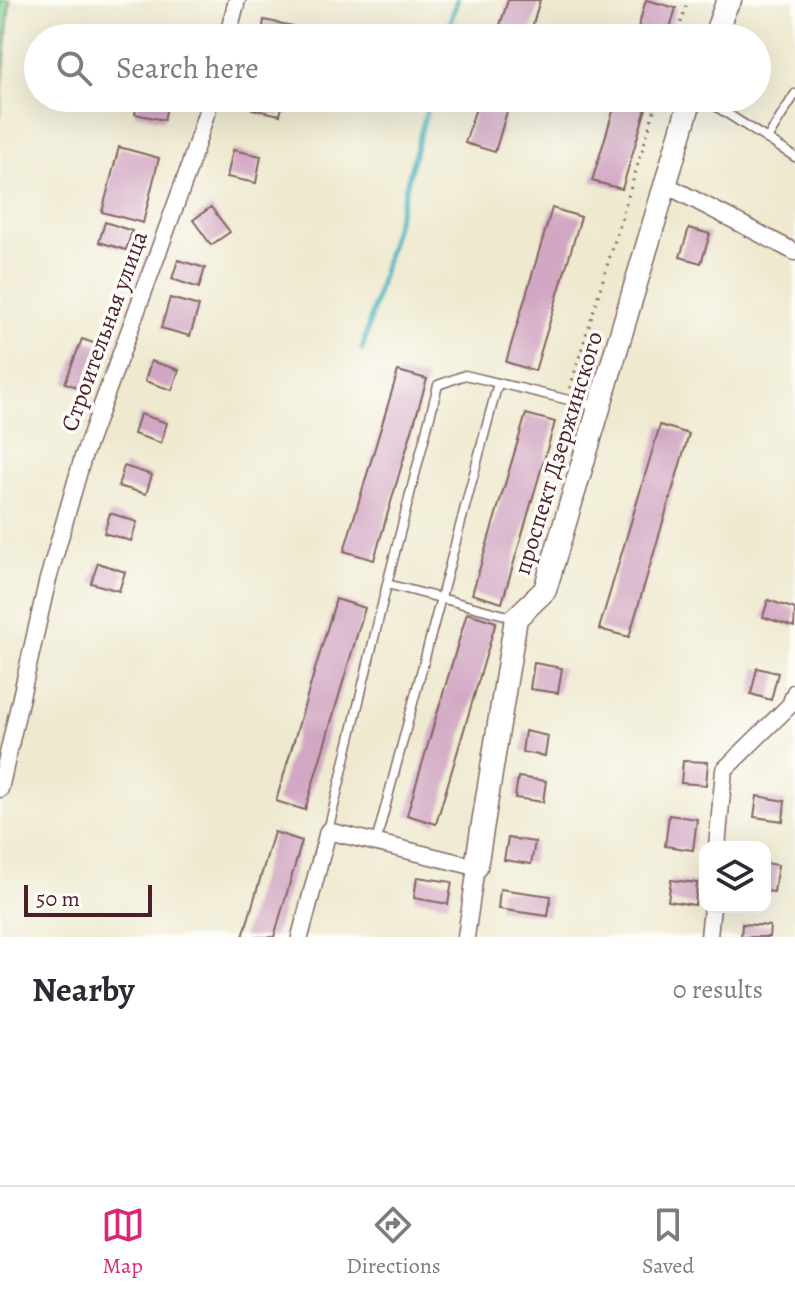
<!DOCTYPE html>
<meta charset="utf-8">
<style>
body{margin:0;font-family:Alegreya,serif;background:#f2f2f3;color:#2b2b33}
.controls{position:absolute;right:24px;bottom:24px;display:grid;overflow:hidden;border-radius:16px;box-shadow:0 8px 32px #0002}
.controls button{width:72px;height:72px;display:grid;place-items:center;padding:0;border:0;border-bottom:2px solid #e1e1e2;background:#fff;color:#2b2b33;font:40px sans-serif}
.scale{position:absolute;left:24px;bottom:20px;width:128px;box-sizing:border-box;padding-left:8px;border:4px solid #4a1f2b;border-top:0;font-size:22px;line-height:28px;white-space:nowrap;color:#4a1f2b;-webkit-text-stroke:6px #fdfcf7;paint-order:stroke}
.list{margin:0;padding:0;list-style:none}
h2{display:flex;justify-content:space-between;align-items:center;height:104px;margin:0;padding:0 32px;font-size:34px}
h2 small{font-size:26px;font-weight:400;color:#7c7c81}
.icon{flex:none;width:44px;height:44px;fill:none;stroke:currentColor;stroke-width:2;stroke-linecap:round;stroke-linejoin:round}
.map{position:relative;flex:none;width:795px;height:937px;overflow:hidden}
.search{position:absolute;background:#fff;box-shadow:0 8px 32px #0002;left:24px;right:24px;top:24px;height:88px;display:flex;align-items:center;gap:20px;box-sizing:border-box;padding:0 28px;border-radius:44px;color:#7c7c81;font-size:30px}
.sheet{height:248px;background:#fff}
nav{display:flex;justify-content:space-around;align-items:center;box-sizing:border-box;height:112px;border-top:2px solid #e1e1e2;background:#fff;font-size:22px;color:#7c7c81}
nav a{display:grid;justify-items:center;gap:4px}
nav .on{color:#db2777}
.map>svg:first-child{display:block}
.green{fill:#86d594;stroke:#687a60;stroke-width:2}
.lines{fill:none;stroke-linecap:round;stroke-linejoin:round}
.stream{stroke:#40b0bb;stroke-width:5}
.building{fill:#d2a7c3}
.service-casing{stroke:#836664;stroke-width:11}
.minor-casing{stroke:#836664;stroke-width:19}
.tertiary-casing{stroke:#836664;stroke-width:25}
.path{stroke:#836664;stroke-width:3;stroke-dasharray:2 6;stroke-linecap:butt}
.service{stroke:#fff;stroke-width:8}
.minor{stroke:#fff;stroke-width:16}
.tertiary{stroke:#fff;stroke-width:22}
.labels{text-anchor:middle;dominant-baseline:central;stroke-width:7;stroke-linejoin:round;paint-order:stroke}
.street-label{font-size:24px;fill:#4a1f2b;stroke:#fdfcf7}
</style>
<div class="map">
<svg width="795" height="937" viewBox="0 0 795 937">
<rect width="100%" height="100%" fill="#fdfcf7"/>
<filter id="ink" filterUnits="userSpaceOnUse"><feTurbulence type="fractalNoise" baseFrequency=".0125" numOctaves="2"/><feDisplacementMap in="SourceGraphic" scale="16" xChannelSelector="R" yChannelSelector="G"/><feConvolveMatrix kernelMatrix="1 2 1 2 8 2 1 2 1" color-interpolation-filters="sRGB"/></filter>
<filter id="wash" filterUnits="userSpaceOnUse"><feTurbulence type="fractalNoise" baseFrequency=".006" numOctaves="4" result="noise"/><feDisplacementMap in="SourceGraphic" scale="32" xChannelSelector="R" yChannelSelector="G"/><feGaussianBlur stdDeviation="1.8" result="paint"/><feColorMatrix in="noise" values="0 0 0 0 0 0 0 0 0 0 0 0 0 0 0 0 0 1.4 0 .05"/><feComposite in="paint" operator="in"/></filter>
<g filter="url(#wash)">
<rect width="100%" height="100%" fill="#eee9cf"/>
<path class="green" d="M0,0H10L0,117Z"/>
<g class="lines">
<g class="stream">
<path d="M446,38L457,0"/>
<path d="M362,350L430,98"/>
</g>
</g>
<g id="blocks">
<g class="building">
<path d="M508,0H540L529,38H496Z"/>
<path d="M646,0L676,8L667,38H635Z"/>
<path d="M264,20L293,26L291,38H261Z"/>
<path d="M138,98H169L164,120L135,114Z"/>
<path d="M254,98H284L280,115L252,109Z"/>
<path d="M479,98H511L495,152L465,143Z"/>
<path d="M617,98H649L622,189L592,181Z"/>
<path d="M119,147L159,158L143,223L102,212Z"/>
<path d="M233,150L261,156L256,183L227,177Z"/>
<path d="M211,207L230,232L211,245L193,220Z"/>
<path d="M552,208L581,217L535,371L506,362Z"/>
<path d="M105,222L132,231L126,250L99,242Z"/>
<path d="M689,228L710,234L701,263L680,257Z"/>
<path d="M178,260L205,268L199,288L172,279Z"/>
<path d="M170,298L199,306L190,336L161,328Z"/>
<path d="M82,339L99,345L83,389L65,383Z"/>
<path d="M151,361L179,370L172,390L145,381Z"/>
<path d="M398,371L427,379L374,560L344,551Z"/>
<path d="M140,414L167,423L161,443L134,434Z"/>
<path d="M526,414L555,422L502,603L472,594Z"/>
<path d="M660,425L689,434L629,637L599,629Z"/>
<path d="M124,466L152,475L146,494L118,486Z"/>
<path d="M110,513L137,522L131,541L104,533Z"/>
<path d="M98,563L125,572L119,591L91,583Z"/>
<path d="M336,599L365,608L305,810L276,801Z"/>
<path d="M768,600L795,609L794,627L763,617Z"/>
<path d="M467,613L496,622L436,824L407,815Z"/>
<path d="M534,663L562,668L558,693L530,689Z"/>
<path d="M757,668L778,673L771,700L751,694Z"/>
<path d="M525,731L548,736L545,756L522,752Z"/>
<path d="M683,761L708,762L706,785L681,783Z"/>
<path d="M518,777L546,781L543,802L515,798Z"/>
<path d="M757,796L785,801L783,821L754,817Z"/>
<path d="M669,815L697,819L693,850L665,846Z"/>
<path d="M274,832L302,841L274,937H243Z"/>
<path d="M508,838L535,842L531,864L504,860Z"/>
<path d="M765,863L778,865L774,892L765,891Z"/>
<path d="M417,877L452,882L448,904L414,898Z"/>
<path d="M671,880L697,883L695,905L668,901Z"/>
<path d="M500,889L551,896L548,916L498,909Z"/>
<path d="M742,924L770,926L769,937H741Z"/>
</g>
</g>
</g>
<g filter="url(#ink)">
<use href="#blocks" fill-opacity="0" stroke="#836664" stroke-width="2"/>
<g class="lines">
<defs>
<g id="service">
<path d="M703,98L795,157"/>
<path d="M767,139L795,94"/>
<path d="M387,584L516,618"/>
<path d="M328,831L387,584L438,385L465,375L598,407"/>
<path d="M376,842L498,383"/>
</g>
<g id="minor">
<path d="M227,38L237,0"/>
<path d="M666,185L795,252"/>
<path d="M0,789L47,583L83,457L188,171L211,98"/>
<path d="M717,847L724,770L790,705L795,692"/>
<path d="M300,937L328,831L476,867L466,937"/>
<path d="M709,937L712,907"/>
</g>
<g id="tertiary">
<path d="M714,38L725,8L730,0"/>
<path d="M476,867L516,618L545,590L691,98"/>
</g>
</defs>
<use href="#service" class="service-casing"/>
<use href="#minor" class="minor-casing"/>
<use href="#tertiary" class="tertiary-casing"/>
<g class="path">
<path d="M676,38L688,0"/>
<path d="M570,388L658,98"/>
</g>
<use href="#service" class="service"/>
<use href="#minor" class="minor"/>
<use href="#tertiary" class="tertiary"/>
</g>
</g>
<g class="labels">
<g class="street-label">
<text transform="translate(104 331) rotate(-70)">Строительная улица</text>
<text transform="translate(558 453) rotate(-73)">проспект Дзержинского</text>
</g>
</g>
</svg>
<div class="controls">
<button><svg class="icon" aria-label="layers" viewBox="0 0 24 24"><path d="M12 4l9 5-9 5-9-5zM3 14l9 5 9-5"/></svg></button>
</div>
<div class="scale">50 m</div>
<div class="search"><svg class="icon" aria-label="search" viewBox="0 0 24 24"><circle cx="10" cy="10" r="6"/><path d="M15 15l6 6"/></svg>Search here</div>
</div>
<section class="sheet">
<h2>Nearby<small>0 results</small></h2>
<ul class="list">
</ul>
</section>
<nav>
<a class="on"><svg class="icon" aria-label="map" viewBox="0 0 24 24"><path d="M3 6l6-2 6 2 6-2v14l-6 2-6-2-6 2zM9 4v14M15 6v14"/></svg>Map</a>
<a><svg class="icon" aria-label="directions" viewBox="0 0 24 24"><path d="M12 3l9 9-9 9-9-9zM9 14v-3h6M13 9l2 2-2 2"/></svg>Directions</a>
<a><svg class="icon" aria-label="saved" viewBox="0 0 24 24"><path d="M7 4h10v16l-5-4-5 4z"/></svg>Saved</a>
</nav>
